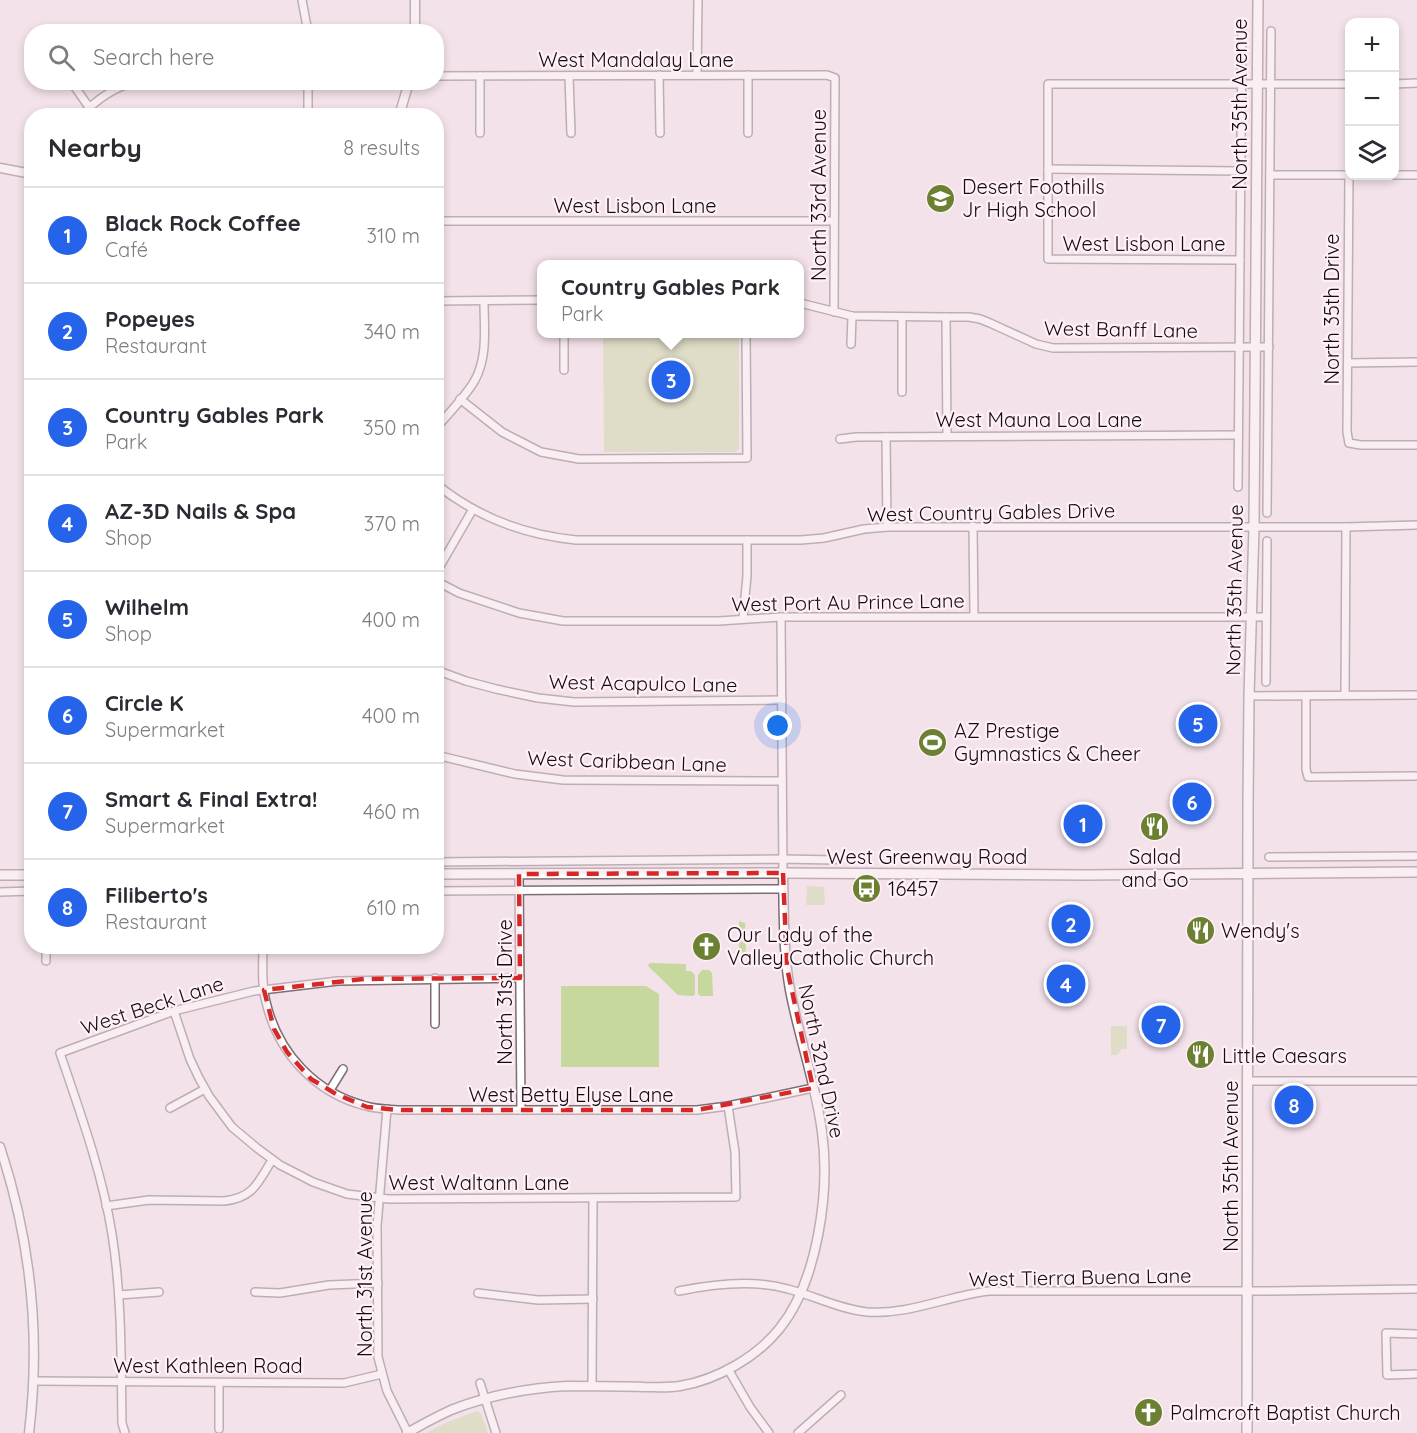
<!DOCTYPE html>
<meta charset="utf-8">
<style>
body{margin:0;font-family:Quicksand,sans-serif;background:#f7f7f7;color:#2b2b33}
.controls{position:absolute;right:18px;top:18px;display:grid;overflow:hidden;border-radius:12px;box-shadow:0 3px 9px #0003}
.controls button{width:54px;height:54px;display:grid;place-items:center;padding:0;border:0;border-bottom:2px solid #e1e1e2;background:#fff;color:#2b2b33;font:30px sans-serif}
.you{position:absolute;left:778px;top:726px;width:21px;height:21px;margin:-15px;border:4px solid #fff;border-radius:50%;background:#1a73e8;box-shadow:0 0 0 9px #1a73e833}
.badge{display:grid;place-items:center;width:39px;height:39px;border-radius:50%;background:#2563eb;color:#fff;font-size:20px;font-weight:700}
.pin{position:absolute;translate:-50% -50%;border:3px solid #fff;box-shadow:0 2px 6px #0006}
.popup{position:absolute;left:537px;top:260px;width:267px;height:78px;box-sizing:border-box;display:grid;place-content:center;border-radius:12px;background:#fff;filter:drop-shadow(0 2px 4px #0005);font-size:20px;white-space:nowrap;color:#7c7c81}
.popup b{font-size:22px;color:#2b2b33}
.popup::after{content:'';position:absolute;left:50%;top:100%;margin-left:-12px;border:12px solid transparent;border-top-color:#fff}
.list{margin:0;padding:0;list-style:none}
h2{display:flex;justify-content:space-between;align-items:center;height:78px;margin:0;padding:0 24px;font-size:26px}
h2 small{font-size:20px;font-weight:400;color:#7c7c81}
.list li{display:grid;grid-template-columns:39px 1fr auto;gap:18px;align-items:center;box-sizing:border-box;height:96px;padding:0 24px;border-top:2px solid #e1e1e2}
.list b{display:block;font-size:22px;white-space:nowrap}
.list p{margin:0;font-size:20px;white-space:nowrap;color:#7c7c81}
.list em{font-size:20px;font-style:normal;color:#7c7c81}
.icon{flex:none;width:33px;height:33px;fill:none;stroke:currentColor;stroke-width:2;stroke-linecap:round;stroke-linejoin:round}
.map{position:relative;flex:none;width:1417px;height:1433px;overflow:hidden}
.search{position:absolute;background:#fff;box-shadow:0 3px 9px #0003;left:24px;top:24px;width:420px;height:66px;display:flex;align-items:center;gap:15px;box-sizing:border-box;padding:0 21px;border-radius:24px;color:#7c7c81;font-size:22px}
.panel{position:absolute;background:#fff;box-shadow:0 3px 9px #0003;left:24px;top:108px;width:420px;height:846px;border-radius:24px}
.map>svg:first-child{display:block}
.green{fill:#c6d89e}
.lines{fill:none;stroke-linecap:round;stroke-linejoin:round}
.minor-casing{stroke:#7d6d75;stroke-width:10}
.tertiary-casing{stroke:#7d6d75;stroke-width:11}
.secondary-casing{stroke:#7d6d75;stroke-width:12}
.minor{stroke:#fff;stroke-width:7}
.tertiary{stroke:#fff;stroke-width:8}
.secondary{stroke:#fff;stroke-width:9}
.marked{fill:none;stroke:#d62828;stroke-width:4.5;stroke-dasharray:12 8;stroke-linejoin:round}
.labels{text-anchor:middle;dominant-baseline:central;stroke-width:4.5;stroke-linejoin:round;paint-order:stroke}
.street-label{font-size:20px;fill:#120c0f;stroke:#fff0f7}
.poi-label{font-size:20px;fill:#120c0f;stroke:#fff0f7;text-anchor:start}
</style>
<div class="map">
<svg width="1417" height="1433" viewBox="0 0 1417 1433">
<rect width="100%" height="100%" fill="#f4e2ea"/>
<g class="green">
<path d="M603,334H739V449L735,452H604Z"/>
<path d="M807,886L824,887L825,905H817L816,903L815,905H806Z"/>
<path d="M739,921L745,923L746,955L744,957H739Z"/>
<path d="M650,963L686,964V971H691L695,975V994L693,996L678,995L649,967L648,965Z"/>
<path d="M702,970H709L712,973L713,996H700L698,994V975Z"/>
<path d="M561,986H646L659,994V1067H561Z"/>
<path d="M1111,1026H1127V1049H1122L1117,1055H1111Z"/>
<path d="M477,1411L481,1413L488,1433H426L447,1422Z"/>
</g>
<g class="lines">
<defs>
<g id="minor">
<path d="M302,0L308,32"/>
<path d="M659,75L660,133"/>
<path d="M697,75L698,0"/>
<path d="M748,75V133"/>
<path d="M436,76L827,75L835,78L834,312"/>
<path d="M480,76V133"/>
<path d="M569,76L571,133"/>
<path d="M72,83L89,107"/>
<path d="M1394,84L1417,83"/>
<path d="M81,116C95,101 113,88 134,82"/>
<path d="M308,116V82"/>
<path d="M1048,169L1241,171"/>
<path d="M1270,175H1350"/>
<path d="M1349,175L1347,432L1349,443L1361,445H1417"/>
<path d="M1394,175H1417"/>
<path d="M436,221H834"/>
<path d="M1240,260L1048,259V84H1350"/>
<path d="M436,301L542,300"/>
<path d="M800,303L852,316L946,317H969L980,319L990,323L1036,344L1053,348L1269,347"/>
<path d="M902,317V392"/>
<path d="M946,317L947,436"/>
<path d="M564,334V370"/>
<path d="M851,344L852,316"/>
<path d="M1348,363L1417,362"/>
<path d="M460,399L502,432L541,452L579,459L747,458L746,334"/>
<path d="M436,428C449,413 466,396 475,380C488,356 484,327 484,301"/>
<path d="M886,437L887,527"/>
<path d="M840,439L856,437L1238,435"/>
<path d="M436,484C477,517 525,535 576,540H801L824,538L864,529L887,527H1346L1417,525"/>
<path d="M1238,487L1242,29"/>
<path d="M1267,513L1271,31"/>
<path d="M973,526L974,616"/>
<path d="M436,573L473,509"/>
<path d="M436,581L459,593L519,613L563,621H719L781,617H1266"/>
<path d="M781,617L783,873"/>
<path d="M743,618L747,576V540"/>
<path d="M436,670L466,681L496,689L538,698L574,702L782,700"/>
<path d="M1266,682L1267,541"/>
<path d="M32,688V736"/>
<path d="M1345,695L1346,527"/>
<path d="M1249,696L1417,695"/>
<path d="M1306,696V769L1308,777L1417,776"/>
<path d="M436,755L515,774L563,780L782,781"/>
<path d="M1269,857L1417,856"/>
<path d="M436,862L783,859L834,860"/>
<path d="M519,874L521,1110"/>
<path d="M436,891L783,889"/>
<path d="M0,892L32,891"/>
<path d="M46,946V961"/>
<path d="M263,946C263,964 261,984 266,1002C278,1053 315,1093 366,1106C376,1109 387,1109 398,1110H697L728,1106L813,1088"/>
<path d="M435,978V1024"/>
<path d="M174,1011L190,1059L199,1078L209,1096L232,1127L257,1148L280,1165L313,1182L347,1194L389,1199L736,1197L735,1152L728,1106"/>
<path d="M1247,1081H1417"/>
<path d="M330,1090L343,1069"/>
<path d="M170,1108L205,1089"/>
<path d="M387,1109L377,1226L378,1357L387,1391L408,1433"/>
<path d="M106,1206L149,1200L224,1201C253,1198 258,1183 272,1160"/>
<path d="M679,1291C713,1284 754,1279 788,1289C815,1296 839,1309 867,1312C909,1315 947,1296 989,1291H1264L1417,1289"/>
<path d="M255,1292L280,1293L329,1285L378,1283"/>
<path d="M478,1293L538,1300L593,1299"/>
<path d="M119,1295L159,1292"/>
<path d="M1417,1334L1386,1333L1387,1375L1417,1374"/>
<path d="M728,1369L750,1407L769,1433"/>
<path d="M34,1381L344,1383L382,1374"/>
<path d="M480,1383L496,1433"/>
<path d="M592,1386L593,1199"/>
<path d="M219,1429V1383"/>
<path d="M125,1433L122,1423C121,1359 122,1297 112,1234C102,1172 80,1112 60,1053L174,1011L254,991L338,981L520,978"/>
<path d="M798,1433L841,1395"/>
</g>
<g id="tertiary">
<path d="M415,32V0"/>
<path d="M399,116L409,82"/>
<path d="M0,168L32,174"/>
<path d="M0,1147C31,1241 41,1335 29,1433"/>
<path d="M407,1433C421,1425 436,1417 451,1410C487,1396 528,1388 567,1386C592,1386 618,1386 644,1387C656,1387 668,1388 680,1386C717,1380 757,1357 780,1328C818,1280 830,1191 822,1132C816,1084 799,1038 790,990C783,952 784,912 783,873"/>
</g>
<g id="secondary">
<path d="M436,874L783,873L1087,875L1417,872"/>
<path d="M0,875H32"/>
<path d="M1247,1433L1248,805L1249,696L1254,527L1258,0"/>
</g>
</defs>
<use href="#minor" class="minor-casing"/>
<use href="#tertiary" class="tertiary-casing"/>
<use href="#secondary" class="secondary-casing"/>
<use href="#minor" class="minor"/>
<use href="#tertiary" class="tertiary"/>
<use href="#secondary" class="secondary"/>
</g>
<path d="M0 0H1417V1433H0ZM783,873L787,968L813,1088L697,1110H398L367,1107L336,1094L311,1079L287,1052L274,1029L264,990L364,979L520,978L519,874Z" fill="#f4e2ea" fill-opacity=".55" fill-rule="evenodd"/>
<path class="marked" d="M783,873L787,968L813,1088L697,1110H398L367,1107L336,1094L311,1079L287,1052L274,1029L264,990L364,979L520,978L519,874Z"/>
<defs>
<symbol id="school-disc" viewBox="-11 -11 22 22"><circle r="9.5" fill="#6c8031" stroke="#fff0f7"/><path d="M0-5L7-2L0 1L-7-2ZM-4 1L0 2.5L4 1V4Q0 6-4 4Z" fill="#fff"/></symbol>
<symbol id="stadium-disc" viewBox="-11 -11 22 22"><circle r="9.5" fill="#6c8031" stroke="#fff0f7"/><path d="M0-5a6.5 5 0 1 0 0 10a6.5 5 0 1 0 0-10ZM-3.5-1.8h7v3.6h-7Z" fill="#fff"/></symbol>
<symbol id="restaurant-disc" viewBox="-11 -11 22 22"><circle r="9.5" fill="#6c8031" stroke="#fff0f7"/><path d="M-5-6h1v4h1v-4h1v4h1v-4h1v5L-1.5 .5V6h-2V.5L-5-1ZM5-6V6H3V1.5H1.5Q1.5-4 5-6Z" fill="#fff"/></symbol>
<symbol id="bus-disc" viewBox="-11 -11 22 22"><circle r="9.5" fill="#6c8031" stroke="#fff0f7"/><path d="M-5-6H5V4H4V6H2V4H-2V6H-4V4H-5ZM-3.5-4V0h7V-4ZM-3.5 1.2v1.5H-2V1.2ZM2 1.2v1.5H3.5V1.2Z" fill="#fff"/></symbol>
<symbol id="church-disc" viewBox="-11 -11 22 22"><circle r="9.5" fill="#6c8031" stroke="#fff0f7"/><path d="M-1.2-6h2.4v3.5h3.3v2.4h-3.3V6h-2.4V-.1h-3.3v-2.4h3.3Z" fill="#fff"/></symbol>
</defs>
<g fill-rule="evenodd">
<use href="#school-disc" x="924" y="182" width="33" height="33"/>
<use href="#stadium-disc" x="916" y="726" width="33" height="33"/>
<use href="#restaurant-disc" x="1138" y="810" width="33" height="33"/>
<use href="#bus-disc" x="850" y="872" width="33" height="33"/>
<use href="#restaurant-disc" x="1184" y="914" width="33" height="33"/>
<use href="#church-disc" x="690" y="930" width="33" height="33"/>
<use href="#restaurant-disc" x="1184" y="1038" width="33" height="33"/>
<use href="#church-disc" x="1132" y="1396" width="33" height="33"/>
</g>
<g class="labels">
<g class="street-label">
<text x="636" y="59">West Mandalay Lane</text>
<text transform="translate(1239 104) rotate(-90)">North 35th Avenue</text>
<text transform="translate(818 195) rotate(-90)">North 33rd Avenue</text>
<text x="635" y="205">West Lisbon Lane</text>
<text x="1144" y="243">West Lisbon Lane</text>
<text transform="translate(1331 309) rotate(-90)">North 35th Drive</text>
<text transform="translate(1121 329) rotate(1)">West Banff Lane</text>
<text x="1039" y="419">West Mauna Loa Lane</text>
<text transform="translate(991 512) rotate(-1)">West Country Gables Drive</text>
<text transform="translate(1234 590) rotate(-89)">North 35th Avenue</text>
<text transform="translate(848 602) rotate(-1)">West Port Au Prince Lane</text>
<text transform="translate(643 683) rotate(1)">West Acapulco Lane</text>
<text transform="translate(627 761) rotate(2)">West Caribbean Lane</text>
<text x="927" y="856">West Greenway Road</text>
<text transform="translate(504 992) rotate(-90)">North 31st Drive</text>
<text transform="translate(152 1005) rotate(-18)">West Beck Lane</text>
<text transform="translate(822 1061) rotate(78)">North 32nd Drive</text>
<text x="571" y="1094">West Betty Elyse Lane</text>
<text transform="translate(1230 1166) rotate(-90)">North 35th Avenue</text>
<text x="479" y="1182">West Waltann Lane</text>
<text transform="translate(364 1274) rotate(-90)">North 31st Avenue</text>
<text transform="translate(1080 1277) rotate(-1)">West Tierra Buena Lane</text>
<text x="208" y="1365">West Kathleen Road</text>
</g>
<g class="poi-label">
<text x="962" y="186">Desert Foothills<tspan x="962" dy="23">Jr High School</tspan></text>
<text x="954" y="730">AZ Prestige<tspan x="954" dy="23">Gymnastics &amp; Cheer</tspan></text>
<text x="1155" y="856" text-anchor="middle">Salad<tspan x="1155" dy="23">and Go</tspan></text>
<text x="888" y="888">16457</text>
<text x="1221" y="930">Wendy's</text>
<text x="727" y="934">Our Lady of the<tspan x="727" dy="23">Valley Catholic Church</tspan></text>
<text x="1222" y="1055">Little Caesars</text>
<text x="1170" y="1412">Palmcroft Baptist Church</text>
</g>
</g>
</svg>
<div class="controls">
<button>+</button>
<button>−</button>
<button><svg class="icon" aria-label="layers" viewBox="0 0 24 24"><path d="M12 4l9 5-9 5-9-5zM3 14l9 5 9-5"/></svg></button>
</div>
<div class="you"></div>
<div class="pin badge" style="left:1083px;top:824px">1</div>
<div class="pin badge" style="left:1071px;top:924px">2</div>
<div class="pin badge" style="left:671px;top:380px">3</div>
<div class="popup"><b>Country Gables Park</b>Park</div>
<div class="pin badge" style="left:1066px;top:984px">4</div>
<div class="pin badge" style="left:1198px;top:724px">5</div>
<div class="pin badge" style="left:1192px;top:802px">6</div>
<div class="pin badge" style="left:1161px;top:1025px">7</div>
<div class="pin badge" style="left:1294px;top:1105px">8</div>
<div class="search"><svg class="icon" aria-label="search" viewBox="0 0 24 24"><circle cx="10" cy="10" r="6"/><path d="M15 15l6 6"/></svg>Search here</div>
<section class="panel">
<h2>Nearby<small>8 results</small></h2>
<ul class="list">
<li><span class="badge">1</span><div><b>Black Rock Coffee</b><p>Café</p></div><em>310 m</em></li>
<li><span class="badge">2</span><div><b>Popeyes</b><p>Restaurant</p></div><em>340 m</em></li>
<li><span class="badge">3</span><div><b>Country Gables Park</b><p>Park</p></div><em>350 m</em></li>
<li><span class="badge">4</span><div><b>AZ-3D Nails &amp; Spa</b><p>Shop</p></div><em>370 m</em></li>
<li><span class="badge">5</span><div><b>Wilhelm</b><p>Shop</p></div><em>400 m</em></li>
<li><span class="badge">6</span><div><b>Circle K</b><p>Supermarket</p></div><em>400 m</em></li>
<li><span class="badge">7</span><div><b>Smart &amp; Final Extra!</b><p>Supermarket</p></div><em>460 m</em></li>
<li><span class="badge">8</span><div><b>Filiberto's</b><p>Restaurant</p></div><em>610 m</em></li>
</ul>
</section>
</div>
